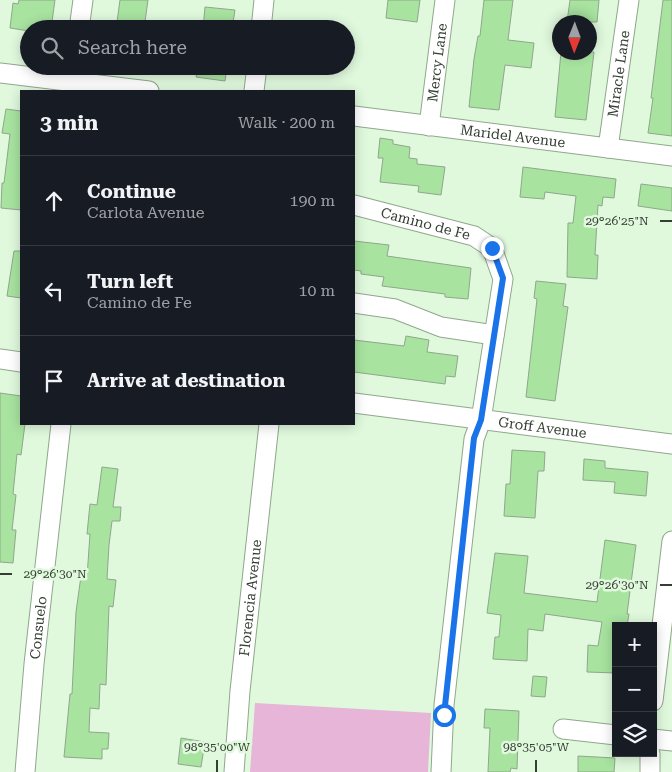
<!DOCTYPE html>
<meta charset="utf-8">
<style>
body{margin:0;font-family:"Roboto Serif",serif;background:#20242c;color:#f1f3f6}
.controls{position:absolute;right:15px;bottom:15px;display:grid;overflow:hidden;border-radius:0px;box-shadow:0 2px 12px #0003}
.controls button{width:45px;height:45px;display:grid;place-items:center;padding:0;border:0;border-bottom:1px solid #363941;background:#171b24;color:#f1f3f6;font:25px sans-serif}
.compass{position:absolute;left:552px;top:15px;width:45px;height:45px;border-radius:50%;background:#171b24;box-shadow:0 2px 12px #0003;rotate:181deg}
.stop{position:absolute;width:15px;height:15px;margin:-11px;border:4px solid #1a73e8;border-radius:50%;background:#fff}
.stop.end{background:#1a73e8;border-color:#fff;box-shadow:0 1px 5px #0008}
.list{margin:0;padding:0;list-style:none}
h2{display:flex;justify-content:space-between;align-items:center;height:65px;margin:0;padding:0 20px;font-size:21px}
h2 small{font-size:16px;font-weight:400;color:#9ea1a6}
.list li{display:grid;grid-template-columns:32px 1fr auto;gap:15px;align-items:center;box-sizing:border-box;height:90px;padding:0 20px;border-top:1px solid #363941}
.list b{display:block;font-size:19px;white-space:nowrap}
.list p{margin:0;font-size:16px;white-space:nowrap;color:#9ea1a6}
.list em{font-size:16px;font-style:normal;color:#9ea1a6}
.icon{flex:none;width:28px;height:28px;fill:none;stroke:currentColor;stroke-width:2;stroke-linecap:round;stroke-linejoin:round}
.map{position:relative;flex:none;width:672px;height:772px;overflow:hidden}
.search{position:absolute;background:#171b24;box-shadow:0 2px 12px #0003;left:20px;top:20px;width:335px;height:55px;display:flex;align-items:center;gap:12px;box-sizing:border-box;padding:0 18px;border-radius:28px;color:#9ea1a6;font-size:19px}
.panel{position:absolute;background:#171b24;box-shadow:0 2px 12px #0003;left:20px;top:90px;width:335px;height:335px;border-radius:0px}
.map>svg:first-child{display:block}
.green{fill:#e6b5d8}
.building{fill:#a8e3a0;stroke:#90a68d}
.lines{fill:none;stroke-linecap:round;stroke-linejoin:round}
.street-casing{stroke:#90a78d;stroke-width:21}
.street{stroke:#fff;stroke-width:19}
.route{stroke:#1a73e8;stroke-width:6}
.ticks{fill:none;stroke:#343e33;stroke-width:2}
.labels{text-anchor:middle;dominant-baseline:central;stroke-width:5;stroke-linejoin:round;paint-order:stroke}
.street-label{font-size:14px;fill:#343e33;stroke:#e0f9dd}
.ticks-label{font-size:12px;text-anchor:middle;fill:#343e33;stroke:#e0f9dd;stroke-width:5;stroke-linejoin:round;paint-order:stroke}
</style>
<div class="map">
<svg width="672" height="772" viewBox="0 0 672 772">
<rect width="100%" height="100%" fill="#e0f9dd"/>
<path class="green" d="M255,703L431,713L428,772H250Z"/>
<g class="building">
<path d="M19,0H55L51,29H29V31L10,28L13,3L18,4Z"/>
<path d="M120,0H148L144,29H116Z"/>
<path d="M388,0H420L417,22L386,18Z"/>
<path d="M484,0H513L508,40L534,43L531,68L505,65L499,110L469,107L474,59L478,36H480Z"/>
<path d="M570,0H599L597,22H567Z"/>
<path d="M663,0H672V136L648,133L653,98H651Z"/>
<path d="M205,7L235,10L232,29H203Z"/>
<path d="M561,52H594L586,120L555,117Z"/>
<path d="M198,66H227L225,81L196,77Z"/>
<path d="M6,109L21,111V210L1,208L2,183H4L10,134L2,133Z"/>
<path d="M380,138L393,140V144L410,147L409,158L417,159V164L445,167L441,195L418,192L419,186L380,182L383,158H378Z"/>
<path d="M523,167L616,179L614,198L603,197L602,206L598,205L595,255H598L597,279L567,277L568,223H573L576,196L545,192L544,199L520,197Z"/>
<path d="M641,184L672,188V211L638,206Z"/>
<path d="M354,241L389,245L387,256L471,268L468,299L445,297V294L382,286L384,277L361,274V271L354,270Z"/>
<path d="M14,251H21V298L7,296Z"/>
<path d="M536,281L566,284L563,306L568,307L555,401L526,397L537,299L534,298Z"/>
<path d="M406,336L429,340L427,352L458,356L455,377L446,376L445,384L354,372V340L404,346Z"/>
<path d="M0,393L21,396V424H25L21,455L17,454L13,494L16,495L12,530H16L13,563L0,562Z"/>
<path d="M512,450L545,452L544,471H538L535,518L504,516L506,484H510Z"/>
<path d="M584,459L605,461V468L648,472L646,496L614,493L615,482L583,480Z"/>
<path d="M102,467L118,469L113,507H121L120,521H112L109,545L107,579L116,580L113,607L109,606L106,685L100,684L99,709L90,708L89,732L109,733L108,749H102V759L64,757L70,694H72L76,612L81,576L87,577L90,534H87L90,504L97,505Z"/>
<path d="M605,540L636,545L627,614H629L627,626H616V673L587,672L588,645L598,646L602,622L545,614L543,631L528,629L527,661L493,659L495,637H499L501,615L487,613L495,553L528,556L524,593L597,602Z"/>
<path d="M533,676L547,677L545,697L531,696Z"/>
<path d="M485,709L519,711L517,769L511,768L510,772H488L490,728H484Z"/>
<path d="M181,738L205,742L201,767L178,764Z"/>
<path d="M578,756L615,758L614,772H578Z"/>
</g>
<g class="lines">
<defs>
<g id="street">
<path d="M79,29L83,0"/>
<path d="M261,29L264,0"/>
<path d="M0,73L149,91"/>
<path d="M254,91L257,66"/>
<path id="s1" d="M354,116L672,156"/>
<path id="s2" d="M429,126L445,0"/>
<path id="s3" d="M608,148L629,0"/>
<path id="s4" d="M354,205L474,236L492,248L503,279L481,420L474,439L444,705L441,772"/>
<path d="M354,303L395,309L441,327L494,335"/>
<path d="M0,359L21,362"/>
<path id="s5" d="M354,403L672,444"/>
<path d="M653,701L672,541"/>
<path d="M563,729L616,735"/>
<path d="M653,739L672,741"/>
<path id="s6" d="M25,772L34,664L61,424"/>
<path id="s7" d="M234,772L240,691L269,424"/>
<path d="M650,772V753"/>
</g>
</defs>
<use href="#street" class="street-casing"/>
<use href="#street" class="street"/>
</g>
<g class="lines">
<path class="route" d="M444,715L474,438L481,420L503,278L492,248"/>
</g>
<path class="ticks" d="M660,221H672M0,574H12M660,585H672M217,772V760M536,772V760"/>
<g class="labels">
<g class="street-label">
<text stroke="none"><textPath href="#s2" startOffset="64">Mercy Lane</textPath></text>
<text stroke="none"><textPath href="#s3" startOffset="75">Miracle Lane</textPath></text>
<text stroke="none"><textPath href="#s1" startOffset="160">Maridel Avenue</textPath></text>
<text stroke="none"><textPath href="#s4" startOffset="74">Camino de Fe</textPath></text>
<text stroke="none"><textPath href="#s5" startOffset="190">Groff Avenue</textPath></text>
<text stroke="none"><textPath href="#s7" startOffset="175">Florencia Avenue</textPath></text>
<text stroke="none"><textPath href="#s6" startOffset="145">Consuelo</textPath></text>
</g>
</g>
<g class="ticks-label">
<text x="617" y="225">29°26'25"N</text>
<text x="55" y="578">29°26'30"N</text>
<text x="617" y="589">29°26'30"N</text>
<text x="217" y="751">98°35'00"W</text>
<text x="536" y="751">98°35'05"W</text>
</g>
</svg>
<div class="controls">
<button>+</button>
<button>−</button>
<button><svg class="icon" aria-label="layers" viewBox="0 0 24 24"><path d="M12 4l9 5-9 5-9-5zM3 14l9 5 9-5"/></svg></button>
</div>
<svg class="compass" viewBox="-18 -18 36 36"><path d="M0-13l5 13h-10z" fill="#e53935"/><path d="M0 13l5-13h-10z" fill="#9ea1a6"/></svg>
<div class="stop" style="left:444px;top:715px"></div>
<div class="stop end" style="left:492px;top:248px"></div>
<div class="search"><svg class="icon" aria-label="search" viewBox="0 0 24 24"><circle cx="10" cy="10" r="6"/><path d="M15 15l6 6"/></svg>Search here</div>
<section class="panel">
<h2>3 min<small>Walk · 200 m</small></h2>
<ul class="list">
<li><svg class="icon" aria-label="ahead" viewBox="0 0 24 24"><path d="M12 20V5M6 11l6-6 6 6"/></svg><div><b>Continue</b><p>Carlota Avenue</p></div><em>190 m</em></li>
<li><svg class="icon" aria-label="left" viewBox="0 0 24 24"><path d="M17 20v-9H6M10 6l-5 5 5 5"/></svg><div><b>Turn left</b><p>Camino de Fe</p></div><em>10 m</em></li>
<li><svg class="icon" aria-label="arrive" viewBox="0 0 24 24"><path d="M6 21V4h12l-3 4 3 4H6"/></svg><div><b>Arrive at destination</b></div></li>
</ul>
</section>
</div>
